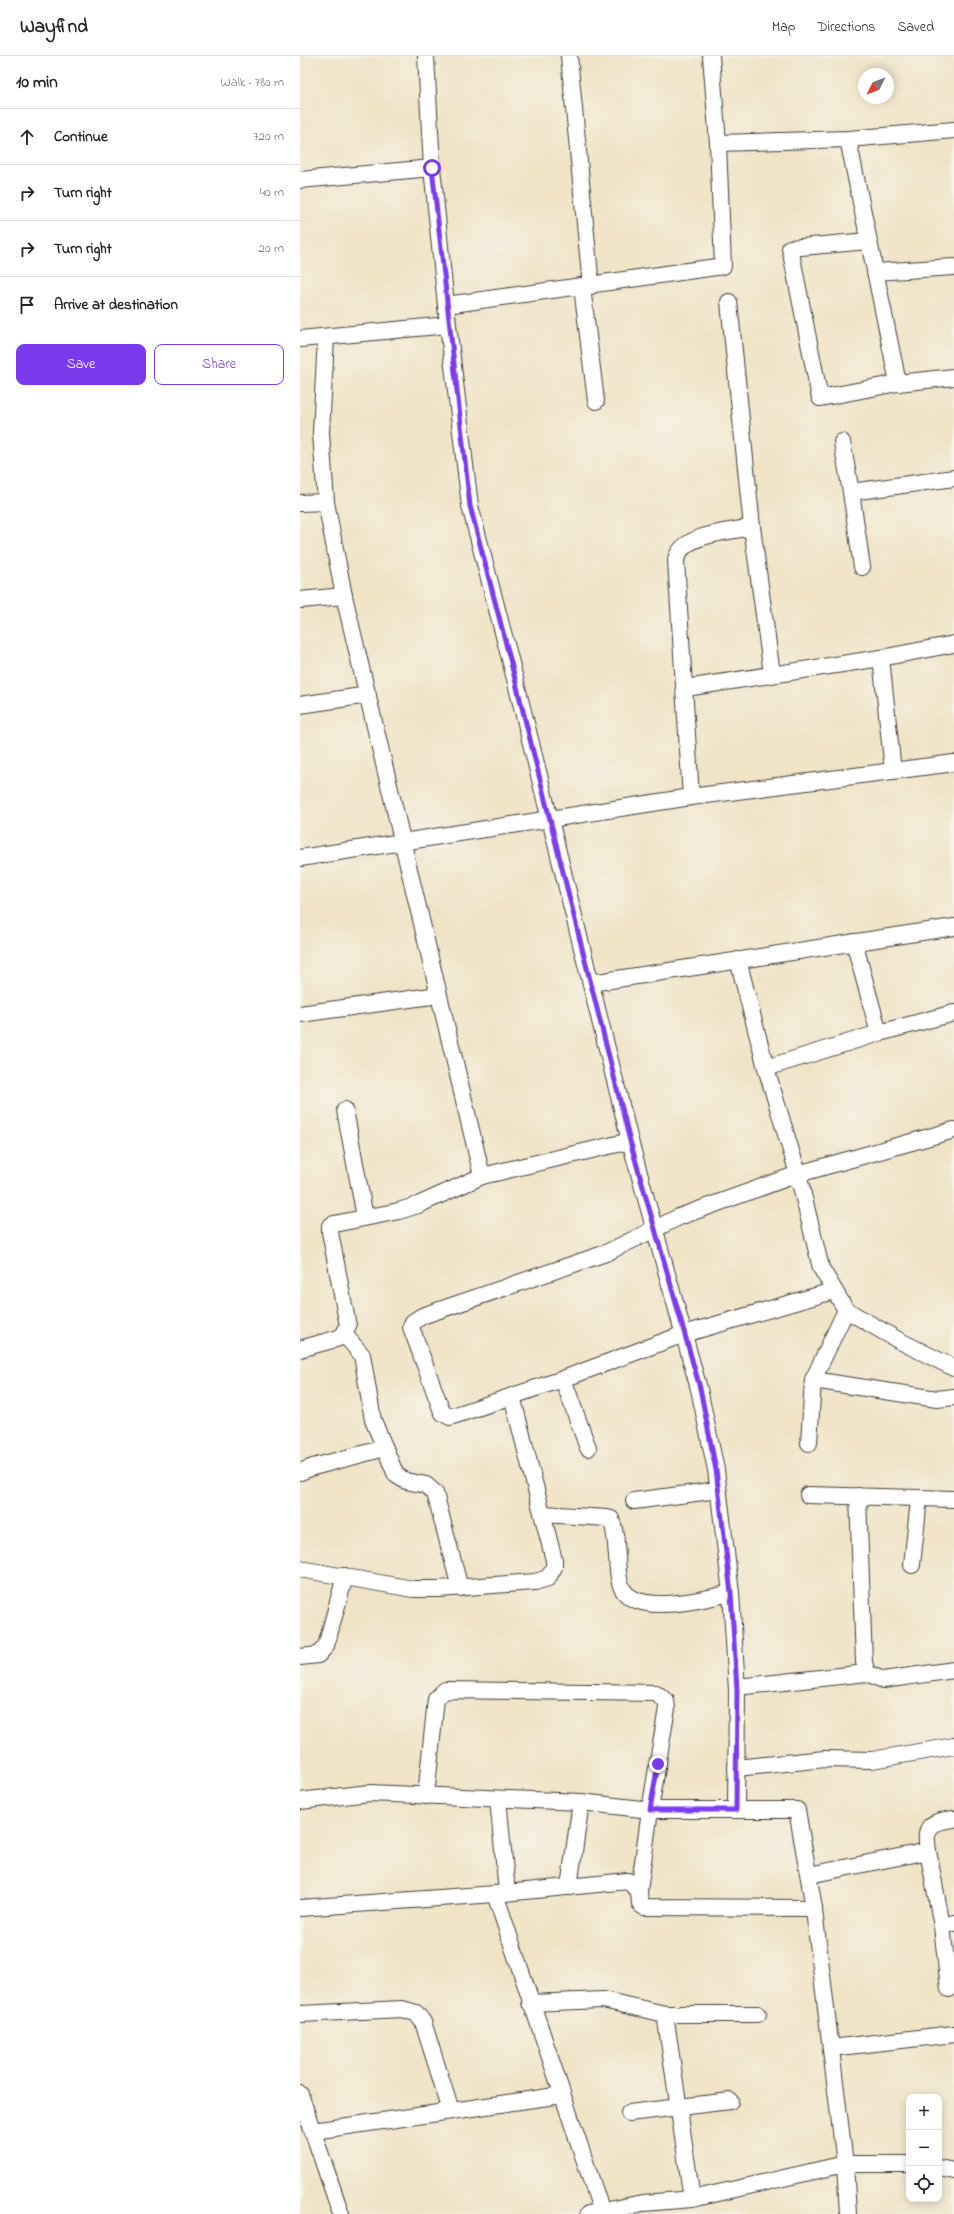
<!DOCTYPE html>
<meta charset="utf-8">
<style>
body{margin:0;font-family:"Indie Flower",sans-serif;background:#f6f6f6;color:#222}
.controls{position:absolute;right:12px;bottom:12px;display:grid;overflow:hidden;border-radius:8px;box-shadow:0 2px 10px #0003}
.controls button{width:36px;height:36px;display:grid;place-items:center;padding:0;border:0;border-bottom:1px solid #e0e0e0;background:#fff;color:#222;font:20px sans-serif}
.compass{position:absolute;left:558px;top:12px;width:36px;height:36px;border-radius:50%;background:#fff;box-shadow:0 2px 10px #0003;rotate:228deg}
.stop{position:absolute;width:12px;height:12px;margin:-9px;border:3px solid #7c3aed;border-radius:50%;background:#fff}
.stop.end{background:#7c3aed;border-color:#fff;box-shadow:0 1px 4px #0008}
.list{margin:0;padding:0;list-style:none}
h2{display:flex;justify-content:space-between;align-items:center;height:52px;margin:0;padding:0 16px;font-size:17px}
h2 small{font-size:13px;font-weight:400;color:#767676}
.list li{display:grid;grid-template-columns:26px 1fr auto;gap:12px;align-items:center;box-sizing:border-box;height:56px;padding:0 16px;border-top:1px solid #e0e0e0}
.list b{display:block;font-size:15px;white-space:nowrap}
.list em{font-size:13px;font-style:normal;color:#767676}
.actions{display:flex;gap:8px;padding:12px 16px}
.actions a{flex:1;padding:9px 0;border:1px solid #7c3aed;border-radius:8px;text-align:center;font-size:14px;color:#7c3aed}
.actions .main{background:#7c3aed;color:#fff}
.icon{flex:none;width:22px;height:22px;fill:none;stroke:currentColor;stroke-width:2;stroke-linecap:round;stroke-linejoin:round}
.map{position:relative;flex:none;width:654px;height:2158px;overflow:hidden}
header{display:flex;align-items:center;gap:24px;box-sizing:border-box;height:56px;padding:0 20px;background:#fff;border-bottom:1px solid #e0e0e0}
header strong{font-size:19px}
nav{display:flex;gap:22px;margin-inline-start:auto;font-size:14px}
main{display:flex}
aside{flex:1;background:#fff}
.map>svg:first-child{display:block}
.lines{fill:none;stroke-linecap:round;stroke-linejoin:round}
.minor-casing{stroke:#3c3a36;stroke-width:18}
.minor{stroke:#fff;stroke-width:16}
.route{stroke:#7c3aed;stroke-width:5}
</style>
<header>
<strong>Wayfind</strong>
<nav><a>Map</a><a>Directions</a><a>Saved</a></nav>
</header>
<main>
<aside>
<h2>10 min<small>Walk · 780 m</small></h2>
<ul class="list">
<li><svg class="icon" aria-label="ahead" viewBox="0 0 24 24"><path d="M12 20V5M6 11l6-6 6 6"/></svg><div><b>Continue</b></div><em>720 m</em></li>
<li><svg class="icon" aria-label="right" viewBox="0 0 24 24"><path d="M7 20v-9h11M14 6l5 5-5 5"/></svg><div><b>Turn right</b></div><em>40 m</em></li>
<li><svg class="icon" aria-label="right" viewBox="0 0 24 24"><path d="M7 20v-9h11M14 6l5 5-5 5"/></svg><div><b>Turn right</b></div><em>20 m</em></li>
<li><svg class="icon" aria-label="arrive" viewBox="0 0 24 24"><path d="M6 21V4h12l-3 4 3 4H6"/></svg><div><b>Arrive at destination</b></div></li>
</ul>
<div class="actions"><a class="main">Save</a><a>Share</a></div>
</aside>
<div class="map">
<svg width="654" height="2158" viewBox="0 0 654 2158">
<rect width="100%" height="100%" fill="#f7f3e8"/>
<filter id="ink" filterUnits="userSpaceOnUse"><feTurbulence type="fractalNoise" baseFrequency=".025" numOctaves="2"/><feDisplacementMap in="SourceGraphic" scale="8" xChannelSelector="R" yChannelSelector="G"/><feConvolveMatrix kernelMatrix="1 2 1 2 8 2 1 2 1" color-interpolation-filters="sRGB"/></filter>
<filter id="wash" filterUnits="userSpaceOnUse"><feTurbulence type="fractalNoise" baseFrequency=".012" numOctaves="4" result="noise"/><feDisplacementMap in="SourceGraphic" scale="16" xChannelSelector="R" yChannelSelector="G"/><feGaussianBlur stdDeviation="0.9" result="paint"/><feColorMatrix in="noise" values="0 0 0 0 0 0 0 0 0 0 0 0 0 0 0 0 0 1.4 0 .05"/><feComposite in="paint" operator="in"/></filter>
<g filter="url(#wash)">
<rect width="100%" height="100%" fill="#f0e3c6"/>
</g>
<g filter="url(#ink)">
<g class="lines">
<defs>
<g id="minor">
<path d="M126,0L132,112L148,269L170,450L210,603L330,1085L399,1333L416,1414L431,1537L437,1634L436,1754"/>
<path d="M269,0L291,230"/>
<path d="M548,83L598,327L654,321"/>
<path d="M418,87L548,83L654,74"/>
<path d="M0,124L132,112"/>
<path d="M568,185L490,192L520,342L598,327"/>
<path d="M575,216L654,211"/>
<path d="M282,231L296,345"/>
<path d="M429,246L452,471"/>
<path d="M146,249L423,210L418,87L411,0"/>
<path d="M26,281L21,377L26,446L44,540L182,1120"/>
<path d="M0,283L148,269"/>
<path d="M542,386L551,436"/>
<path d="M0,447L26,446"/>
<path d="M562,511L551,436L654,422"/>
<path d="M0,544L44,540"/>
<path d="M386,632L581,602"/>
<path d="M0,649L68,639"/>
<path d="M593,715L581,602L654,588"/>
<path d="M391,741L376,504C381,478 429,476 452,471L472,618"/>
<path d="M0,802L391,741L654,707"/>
<path d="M554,886L579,977L654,957"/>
<path d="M438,904L466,1012L579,977"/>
<path d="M291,927L654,871"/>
<path d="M0,958L139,939"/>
<path d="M466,1012L498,1118L654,1074"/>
<path d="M45,1054L65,1161"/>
<path d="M533,1235L384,1278L263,1323L150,1361L143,1357L141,1353L111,1271L113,1266L122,1260L306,1197L379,1161L498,1118L521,1212L546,1254L598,1284L654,1312"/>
<path d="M44,1278L62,1299L73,1364L96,1419L106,1425L126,1429L135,1437L160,1532"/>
<path d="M0,1293L39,1282L44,1278L48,1270L30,1176V1170L34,1168L99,1155L118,1149L182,1120L330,1085"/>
<path d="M263,1323L288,1392"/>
<path d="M513,1324L637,1343L654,1341"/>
<path d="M509,1387L513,1324L546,1254"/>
<path d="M0,1416L13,1411L85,1392"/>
<path d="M508,1439L654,1443"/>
<path d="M558,1440L564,1606L567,1617L583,1624L654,1614"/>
<path d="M334,1445L418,1434"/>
<path d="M243,1458L307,1462L311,1463C319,1483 315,1507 320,1527C330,1564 406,1542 431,1537"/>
<path d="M612,1509L619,1443"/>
<path d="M0,1513L113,1533H138L235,1526L248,1522L254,1511V1504L212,1340"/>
<path d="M0,1601L18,1599L26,1590L45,1520"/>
<path d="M437,1631L567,1617"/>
<path d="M436,1712L525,1703L572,1704L654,1690"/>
<path d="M126,1740L136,1643L145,1634L356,1637L366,1645L367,1652L350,1754L339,1835"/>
<path d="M198,1743L207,1836"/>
<path d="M0,1745L69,1737L281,1746L350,1754H497L513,1846L545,2108L392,2143L343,2147L288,2158"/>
<path d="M628,1795C624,1769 629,1766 654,1763"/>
<path d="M509,1819L628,1795L642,1870L654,1867"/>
<path d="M269,1831L281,1746"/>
<path d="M195,1838L328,1825L339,1835L340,1848L344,1851L514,1852"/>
<path d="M0,1852L195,1838L302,2156"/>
<path d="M642,1870L649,1933"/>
<path d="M230,1947L303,1944L365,1958L392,2143"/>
<path d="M0,1958L102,1953L116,1957L123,1966L151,2055"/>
<path d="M365,1958H458"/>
<path d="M531,1992L654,1978"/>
<path d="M0,2038L41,2158"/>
<path d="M329,2057L430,2045"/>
<path d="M13,2075L262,2039"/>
<path d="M639,2112L654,2115"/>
<path d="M548,2158L545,2108H609"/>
</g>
</defs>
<use href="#minor" class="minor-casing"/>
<use href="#minor" class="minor"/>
</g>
</g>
<g class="lines" filter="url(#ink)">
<path class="route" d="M132,112L170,450L210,603L330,1085L400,1332L416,1414L431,1537L437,1634L436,1754H350L358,1708"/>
</g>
</svg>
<div class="controls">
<button>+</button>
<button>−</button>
<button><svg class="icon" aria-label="locate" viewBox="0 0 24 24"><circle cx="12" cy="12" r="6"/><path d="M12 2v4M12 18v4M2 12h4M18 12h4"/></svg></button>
</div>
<svg class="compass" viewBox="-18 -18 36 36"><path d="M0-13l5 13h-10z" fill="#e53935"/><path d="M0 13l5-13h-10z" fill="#767676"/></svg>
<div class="stop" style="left:132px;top:112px"></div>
<div class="stop end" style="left:358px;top:1708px"></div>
</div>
</main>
